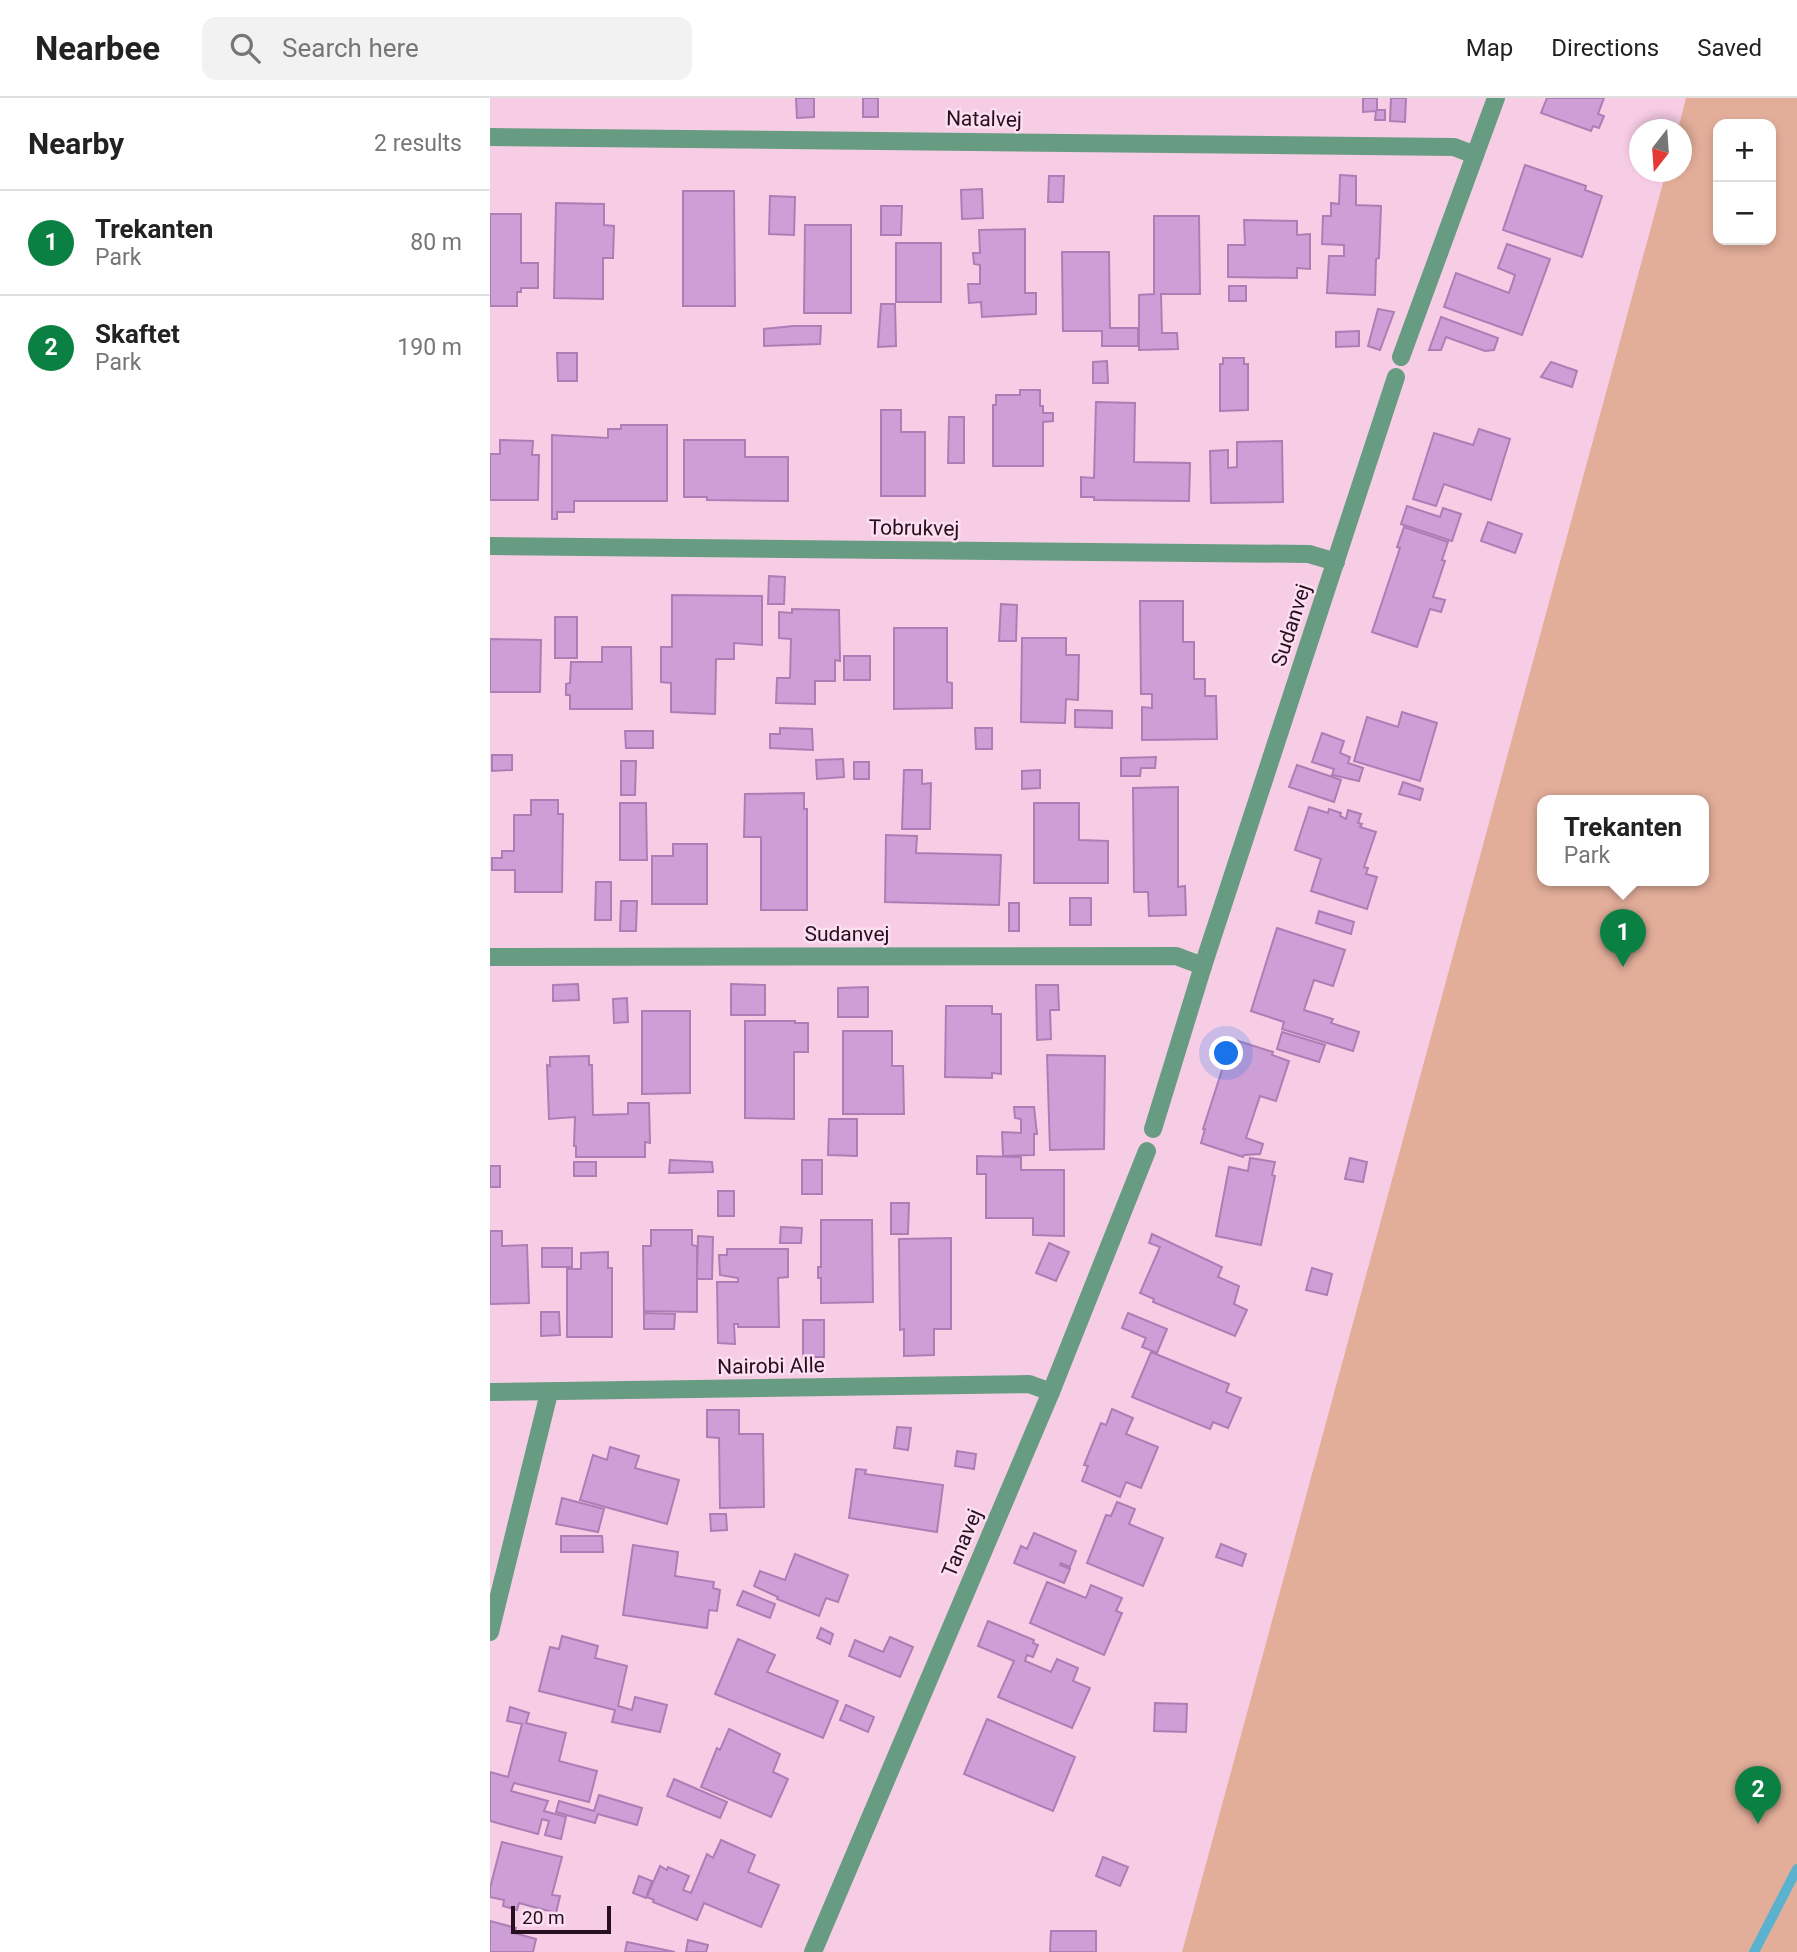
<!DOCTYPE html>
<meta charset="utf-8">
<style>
body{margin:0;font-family:Roboto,sans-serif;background:#f2f2f2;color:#222}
.controls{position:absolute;right:21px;top:21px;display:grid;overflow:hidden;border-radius:14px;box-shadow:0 4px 10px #0003}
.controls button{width:63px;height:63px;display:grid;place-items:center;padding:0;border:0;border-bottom:2px solid #e0e0e0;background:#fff;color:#222;font:35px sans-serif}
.compass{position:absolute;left:1139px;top:21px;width:63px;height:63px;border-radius:50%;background:#fff;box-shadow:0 4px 10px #0003;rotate:197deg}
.scale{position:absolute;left:21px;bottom:18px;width:100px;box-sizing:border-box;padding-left:7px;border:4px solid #280f20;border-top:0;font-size:19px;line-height:24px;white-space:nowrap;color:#280f20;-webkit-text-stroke:5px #fcdff0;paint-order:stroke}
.you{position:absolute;left:737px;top:956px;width:24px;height:24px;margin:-18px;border:5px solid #fff;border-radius:50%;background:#1a73e8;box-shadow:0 0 0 10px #1a73e833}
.badge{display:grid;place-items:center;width:46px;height:46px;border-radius:50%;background:#0b8043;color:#fff;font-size:23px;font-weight:700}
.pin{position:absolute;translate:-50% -58px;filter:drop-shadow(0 2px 4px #0008)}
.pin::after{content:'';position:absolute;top:37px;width:24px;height:21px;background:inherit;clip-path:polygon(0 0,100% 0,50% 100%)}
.popup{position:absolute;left:1047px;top:697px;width:172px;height:91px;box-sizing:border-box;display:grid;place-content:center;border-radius:14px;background:#fff;filter:drop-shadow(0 2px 5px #0005);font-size:23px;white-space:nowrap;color:#767676}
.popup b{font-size:26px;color:#222}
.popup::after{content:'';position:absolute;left:50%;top:100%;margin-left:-14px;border:14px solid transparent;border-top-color:#fff}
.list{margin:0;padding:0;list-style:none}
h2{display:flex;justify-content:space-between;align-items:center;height:91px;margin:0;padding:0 28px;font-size:30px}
h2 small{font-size:23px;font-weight:400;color:#767676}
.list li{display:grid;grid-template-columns:46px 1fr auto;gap:21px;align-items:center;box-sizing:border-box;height:105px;padding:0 28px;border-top:2px solid #e0e0e0}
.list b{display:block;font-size:26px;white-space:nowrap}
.list p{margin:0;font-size:23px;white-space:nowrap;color:#767676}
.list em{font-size:23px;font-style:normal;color:#767676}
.icon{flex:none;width:38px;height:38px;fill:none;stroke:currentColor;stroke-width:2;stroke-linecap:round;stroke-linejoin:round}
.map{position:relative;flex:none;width:1307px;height:1854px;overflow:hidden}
header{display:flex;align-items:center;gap:42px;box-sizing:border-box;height:98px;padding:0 35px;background:#fff;border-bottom:2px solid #e0e0e0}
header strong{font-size:33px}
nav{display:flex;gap:38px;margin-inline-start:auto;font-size:24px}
.search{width:490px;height:63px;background:#f2f2f2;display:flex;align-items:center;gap:18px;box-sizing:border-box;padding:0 24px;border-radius:14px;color:#767676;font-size:26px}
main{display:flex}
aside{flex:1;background:#fff}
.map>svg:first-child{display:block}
.park{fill:#e2ae9a;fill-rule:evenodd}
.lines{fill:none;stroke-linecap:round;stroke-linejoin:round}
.stream{stroke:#5bb2ce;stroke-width:10}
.building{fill:#ce9fd6;stroke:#ad7db5;stroke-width:2}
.minor{stroke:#689c82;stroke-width:18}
.labels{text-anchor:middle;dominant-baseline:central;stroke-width:5;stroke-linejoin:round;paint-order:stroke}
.street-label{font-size:21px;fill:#280f20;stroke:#fcdff0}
</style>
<header>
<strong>Nearbee</strong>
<div class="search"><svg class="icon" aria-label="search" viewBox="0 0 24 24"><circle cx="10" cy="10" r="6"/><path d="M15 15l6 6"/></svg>Search here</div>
<nav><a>Map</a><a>Directions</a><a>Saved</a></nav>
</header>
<main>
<aside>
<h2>Nearby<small>2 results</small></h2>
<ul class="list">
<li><span class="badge">1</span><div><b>Trekanten</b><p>Park</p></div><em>80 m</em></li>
<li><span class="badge">2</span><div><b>Skaftet</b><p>Park</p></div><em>190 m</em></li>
</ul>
</aside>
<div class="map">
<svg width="1307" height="1854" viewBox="0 0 1307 1854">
<rect width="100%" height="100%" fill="#f7cde6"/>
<path class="park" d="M1196,0H1307V1854H692L1176,74H1192V32L1188,31ZM1228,26H1281V142H1228ZM1052,703H1214V783H1052Z"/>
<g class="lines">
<path class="stream" d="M1264,1854L1307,1771"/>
</g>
<g class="building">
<path d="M306,0H324V19L307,20Z"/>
<rect x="373" y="0" width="15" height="19"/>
<path d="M873,0H887V12H895V22H885L886,13L873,14Z"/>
<path d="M901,0H916L915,24L900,23Z"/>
<path d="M1057,0H1114L1108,16L1114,18L1109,30L1103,28L1101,33L1051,15Z"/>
<path d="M1035,67L1096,88L1095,92L1112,98L1092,159L1013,132Z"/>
<path d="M850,77L866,78V107L891,108L889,160L886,161L885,197L837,195L839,158H854V147L832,146L833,118H841V105L849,106Z"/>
<path d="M559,78H574L573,104H558Z"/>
<path d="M492,91L493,120L472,121L471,92Z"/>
<path d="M193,93H244L245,208H193Z"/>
<path d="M280,98L305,99L304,137L279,136Z"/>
<path d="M66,105L114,106V127L124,128L123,160H113V201L64,200Z"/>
<path d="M391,108H412L411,137H391Z"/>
<path d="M0,116H31V165H48V190H31V194H27V208H0Z"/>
<path d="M664,118H709L710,196H671L672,235H687L688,251L649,252V197L664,196Z"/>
<path d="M754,122L807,123V137L820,136V171L807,170V180L738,179V147H755Z"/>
<path d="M315,127H361V215H314Z"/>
<path d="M535,131V195H546V216L492,219L491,204L479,205L478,186H490V167L484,166L483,155H490L489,132Z"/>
<rect x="406" y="145" width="45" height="59"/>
<path d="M1017,146L1060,161L1032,237L954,209L966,175L1019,195L1025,177L1008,170Z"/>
<path d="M572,154H619L620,230H648V248H612V233H573Z"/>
<rect x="739" y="188" width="17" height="15"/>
<path d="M391,206H405L406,248L388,249Z"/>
<path d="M888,211L904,214L890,252L878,248Z"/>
<path d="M951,219L1008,240L1004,252L995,253L956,239L951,252H939Z"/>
<path d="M303,228H331L330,246L274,248V231Z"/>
<path d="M869,233V248L846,249V234Z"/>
<path d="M67,255H87V283H68Z"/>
<path d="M733,260H754V266H758V312L730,313V266H733Z"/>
<path d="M617,263L618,285H603V264Z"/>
<path d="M1061,264L1087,273L1082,289L1051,279Z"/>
<path d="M530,292H550V308H553V315H563V323L553,324V368H503V307H506V297H530Z"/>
<path d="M606,304L645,305L644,364L700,365L699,403L604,402V399H591V379L604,380Z"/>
<path d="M391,312H411V334H435V398H391Z"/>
<path d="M459,319H474V365H458Z"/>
<path d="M131,327H177V403H84V414H67V421H62V337L118,340V331H131Z"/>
<path d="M989,331L1020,341L1001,402L954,386L946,408L923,401L944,335L983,347Z"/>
<path d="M10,342L43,343L42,357H49L48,402H0V356H10Z"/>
<path d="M194,342H255V359H298V403L217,402V399H194Z"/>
<path d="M792,343L793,404L721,405L720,353L738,352V370L747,369V344Z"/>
<path d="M917,408L950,419L953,410L971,416L962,443L911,426Z"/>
<path d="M998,424L1032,436L1025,455L991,443Z"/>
<path d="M914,429L958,444L952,462L955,463L943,499L955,502L951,514L940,511L927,549L882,534L910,450L907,449Z"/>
<path d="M279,478L295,479L294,506H278Z"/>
<path d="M182,497L272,498V547L244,545V561H226L225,616L181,614V585L171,584V549H182Z"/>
<path d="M650,503H693V544H704V581H715V598H726L727,641L652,642V609L662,610V596H651Z"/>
<path d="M511,506L527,507L526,543H509Z"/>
<path d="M302,511L349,512L350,563L345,562V583H325V606L286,605L287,580H300L301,541L289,540V514L302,515Z"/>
<rect x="65" y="519" width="22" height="41"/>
<path d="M404,530H457V584L462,585V610L404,611Z"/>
<path d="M532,540H576V557H589L588,602L576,601L575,625L531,624Z"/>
<path d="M0,541L51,542L50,594H0Z"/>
<path d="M112,549H141L142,611H80V597H76V586L80,585L81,564H112Z"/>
<rect x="354" y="558" width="26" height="24"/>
<path d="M585,612L622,613V630L585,629Z"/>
<path d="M912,614L947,625L930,683L864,663L877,619L908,629Z"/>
<path d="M290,630L322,631L323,652L280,650V636H290Z"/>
<path d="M485,630H502V651H486Z"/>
<path d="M135,633H163V650H136Z"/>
<path d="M832,635L854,643L850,655L860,659L858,665L873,670L869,683L842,677L844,671L822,664Z"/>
<path d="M2,657H22V672L2,673Z"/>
<path d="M666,659L665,670H651L650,678H631V660Z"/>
<path d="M353,661L354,679L327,681L326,662Z"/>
<path d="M131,663H146L145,697H131Z"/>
<rect x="364" y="664" width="15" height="17"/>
<path d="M807,667L851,682L844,704L799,689Z"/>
<path d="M414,672H432V686L441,685L440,731H412Z"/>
<path d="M550,672V690L532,691V673Z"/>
<path d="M913,684L933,691L930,702L909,696Z"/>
<path d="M688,689V789L695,788L696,817L659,818L658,794H644L643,690Z"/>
<path d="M314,695V711H317V812H271V739H254L255,696Z"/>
<path d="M41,702H68V716H73L72,794H25V772H2V760H12V753H24V717H41Z"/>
<path d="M130,705H156L157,762H130Z"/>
<path d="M544,705H589V742L618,743V785H544Z"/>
<path d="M819,709L838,715L839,711L851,715L850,718L856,721L858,712L871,716L868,725L872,726L870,729L886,734L874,769L878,770L876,776L887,779L877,811L821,793L831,761L805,752Z"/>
<path d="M396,737L427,738L426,755L511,757L509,807L395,804Z"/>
<path d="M183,746H217V806H162V758H183Z"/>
<path d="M106,784H121V822H105Z"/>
<rect x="580" y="800" width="21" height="27"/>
<path d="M131,803H147L146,833H130Z"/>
<rect x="519" y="805" width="10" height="28"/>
<path d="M829,813L864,824L861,836L826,825Z"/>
<path d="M787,830L855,852L843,888L824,882L814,912L843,921L841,925L869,934L863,953L792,931L794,924L761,913Z"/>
<path d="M88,886L89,902L63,903V887Z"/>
<path d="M241,886L275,887V917H241Z"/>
<path d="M546,887H568L569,912H560L561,941L547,942Z"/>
<path d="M378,889V919H348V890Z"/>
<path d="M137,900L138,924L124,925L123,901Z"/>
<path d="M456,908H502V916H511V976L502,975V980L455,979Z"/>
<path d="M152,913H200V995L152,996Z"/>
<path d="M255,923H305V925H318V954H304V1021L255,1020Z"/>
<path d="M353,933H402V968H413L414,1016H353Z"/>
<path d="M792,934L835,947L829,964L787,951Z"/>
<path d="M742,941L783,954L782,957L799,963L786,1003L770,998L756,1040L773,1046L770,1056L754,1057L753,1059L711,1045L715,1031H713Z"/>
<path d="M557,957L615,958L614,1051L560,1052Z"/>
<path d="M99,958V967H102L103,1017L138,1016V1005H159L160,1045L155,1044V1059H86V1048H84L85,1019L59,1021L57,967L60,968V959Z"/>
<path d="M524,1009H544L547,1036H544V1057L513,1058L512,1034L531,1035V1021L525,1020Z"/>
<path d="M339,1021H367V1058L338,1057Z"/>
<path d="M487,1058L531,1059V1072H574V1138L543,1137V1120H496V1076H487Z"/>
<path d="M760,1060L785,1064L782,1077L785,1078L771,1147L726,1138L739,1069L758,1073Z"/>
<path d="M860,1060L877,1064L873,1084L855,1081Z"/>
<path d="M180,1062L222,1064L223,1074L179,1075Z"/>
<rect x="312" y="1062" width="20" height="34"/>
<rect x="84" y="1064" width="22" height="14"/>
<rect x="0" y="1068" width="10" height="21"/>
<rect x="228" y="1093" width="16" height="25"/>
<path d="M401,1105H419L418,1136H401Z"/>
<path d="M331,1122H382L383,1204L331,1205V1180H328V1169H331Z"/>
<path d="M291,1129L312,1130L311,1145H290Z"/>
<path d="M161,1132H202V1147L207,1148V1214L154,1213L153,1148H161Z"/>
<path d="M0,1133H12V1148L37,1147L39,1205L0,1206Z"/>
<path d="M662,1136L732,1169L728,1179L749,1188L744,1206L757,1212L745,1238L663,1204L664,1201L650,1195L670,1149L659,1145Z"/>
<path d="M208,1138L223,1139L222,1181H207Z"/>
<path d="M461,1140V1231H444V1257L414,1258V1231L410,1232L409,1141Z"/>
<path d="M559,1145L579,1154L566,1183L546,1175Z"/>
<rect x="52" y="1150" width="30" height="19"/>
<path d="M237,1151H298V1179L288,1180L289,1229H248V1226H244L245,1246L228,1245L227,1184H248V1180L230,1177L229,1157H237Z"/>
<path d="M118,1154V1170H122V1239H77V1171H91V1155Z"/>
<path d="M822,1170L842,1176L837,1197L816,1192Z"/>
<path d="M51,1214H69L70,1237L51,1238Z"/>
<path d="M154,1215L185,1216L184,1231H154Z"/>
<path d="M638,1215L677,1231L667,1255L652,1249L656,1240L632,1230Z"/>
<rect x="313" y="1222" width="21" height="37"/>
<path d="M661,1254L739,1286L736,1294L751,1300L738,1330L723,1324L720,1331L642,1299Z"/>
<path d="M622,1311L643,1320L636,1336L668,1349L651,1390L636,1384L630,1399L592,1383L598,1368L594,1367L611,1325L616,1327Z"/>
<path d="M217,1312H249V1336H273L274,1409L230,1410L229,1340L217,1339Z"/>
<path d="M407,1329L421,1330L418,1352L404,1350Z"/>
<path d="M120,1349L149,1358L145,1370L189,1382L177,1426L90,1402L103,1357L117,1362Z"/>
<path d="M467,1353L486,1356L484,1371L465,1368Z"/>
<path d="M366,1371L376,1372L375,1376L453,1387L447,1434L359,1420Z"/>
<path d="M72,1400L114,1411L108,1434L66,1426Z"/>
<path d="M627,1404L645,1411L639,1426L673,1440L653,1488L597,1465L616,1417L621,1418Z"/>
<path d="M220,1416H236L237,1432L221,1433Z"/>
<path d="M544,1435L586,1453L580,1469L571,1465L570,1467L580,1471L574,1485L524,1465L531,1448L537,1451Z"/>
<path d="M71,1438H112L113,1454H71Z"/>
<path d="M731,1446L756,1456L752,1468L726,1459Z"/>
<path d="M143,1447L188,1454L185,1478L224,1484L223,1490L230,1492L227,1513L219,1512L217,1530L133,1517Z"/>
<path d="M305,1456L358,1477L348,1504L336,1500L329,1518L287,1501L288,1499L264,1488L270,1473L295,1482Z"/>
<path d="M557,1484L596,1500L601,1487L632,1500L626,1513L632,1515L614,1557L540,1525Z"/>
<path d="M253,1493L285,1506L280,1520L247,1507Z"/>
<path d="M498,1523L544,1542L543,1545L548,1547L543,1559L537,1557L535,1563L561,1574L567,1561L588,1570L583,1583L600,1590L582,1630L508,1599L524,1563L488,1548Z"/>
<path d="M331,1530L343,1536L340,1546L327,1540Z"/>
<path d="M72,1538L108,1548L105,1560L137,1568L128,1608L142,1612L145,1599L177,1607L170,1634L122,1624L125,1612L49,1593L60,1549L69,1551Z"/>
<path d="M400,1539L423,1549L410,1579L359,1558L365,1542L393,1554Z"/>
<path d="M248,1541L285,1557L277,1574L348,1603L333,1640L225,1596Z"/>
<path d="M665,1605L697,1606L696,1634L664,1633Z"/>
<path d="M356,1607L384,1619L378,1634L350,1622Z"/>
<path d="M20,1609L39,1615L36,1625L76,1635L69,1663L107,1673L99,1704L24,1685L21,1693L58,1703L54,1713L76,1719L71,1741L55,1737L59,1723L52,1721L48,1736L0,1723V1674L18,1679L32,1626L17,1623Z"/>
<path d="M497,1621L585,1659L563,1713L474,1676Z"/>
<path d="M239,1631L290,1656L283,1674L298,1681L281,1719L211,1689L227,1650L230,1652Z"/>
<path d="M184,1681L237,1704L230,1720L177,1698Z"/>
<path d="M109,1697L152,1710L147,1727L108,1716L105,1725L66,1714L69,1703L104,1713Z"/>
<path d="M231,1742L265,1757L258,1774L289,1787L271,1829L214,1805L207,1822L163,1804L164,1802L157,1799L170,1768L177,1772L178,1769L199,1778L193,1792L201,1795L217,1756L223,1760Z"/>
<path d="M12,1744L72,1759L62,1797L70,1798L66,1815L29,1805L27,1812L13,1808L14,1802L0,1799V1790Z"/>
<path d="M613,1759L638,1769L630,1788L606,1778Z"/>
<path d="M149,1778L162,1783L156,1800L143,1795Z"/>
<path d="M0,1823L26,1830L24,1835L46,1841L43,1854H0Z"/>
<path d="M561,1833H606V1854H560Z"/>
<path d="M198,1842L218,1847L216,1854H196Z"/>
<path d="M137,1844L185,1854H135Z"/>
</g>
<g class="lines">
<g class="minor">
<path d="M0,39L964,49L985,57"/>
<path d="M911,259L1006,0"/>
<path d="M0,448L819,456L846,464"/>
<path d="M0,859L686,858L713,868"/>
<path d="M663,1031L713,868L906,279"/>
<path d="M0,1294L539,1286L561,1294"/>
<path d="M0,1534L59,1295"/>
<path d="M323,1854L561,1294L657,1053"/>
</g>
</g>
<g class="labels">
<g class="street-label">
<text transform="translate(494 21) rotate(1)">Natalvej</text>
<text transform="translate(424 430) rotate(1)">Tobrukvej</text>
<text transform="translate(801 527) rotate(-72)">Sudanvej</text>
<text x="357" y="836">Sudanvej</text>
<text transform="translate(281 1268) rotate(-1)">Nairobi Alle</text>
<text transform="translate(472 1445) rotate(-67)">Tanavej</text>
</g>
</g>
</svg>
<div class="controls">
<button>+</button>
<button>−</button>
</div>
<svg class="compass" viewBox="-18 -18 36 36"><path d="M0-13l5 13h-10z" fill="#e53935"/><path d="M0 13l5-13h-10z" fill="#767676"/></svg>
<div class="scale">20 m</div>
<div class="you"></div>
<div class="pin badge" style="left:1133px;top:869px">1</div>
<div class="popup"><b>Trekanten</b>Park</div>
<div class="pin badge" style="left:1268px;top:1726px">2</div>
</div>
</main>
